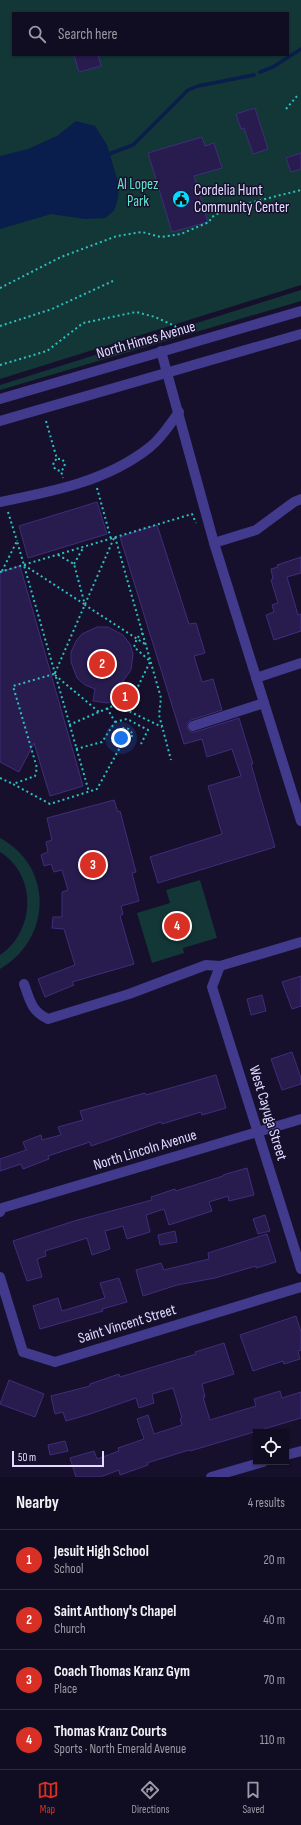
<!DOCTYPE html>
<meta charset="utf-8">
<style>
body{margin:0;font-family:"Sofia Sans Condensed",sans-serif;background:#1e1a2e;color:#f1f3f6}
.controls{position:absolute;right:12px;bottom:12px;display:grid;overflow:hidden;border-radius:0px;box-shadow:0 1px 3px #0004}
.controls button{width:36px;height:36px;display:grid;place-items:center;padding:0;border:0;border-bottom:1px solid #302c3f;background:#100c21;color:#f1f3f6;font:20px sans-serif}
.scale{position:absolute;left:12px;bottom:10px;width:92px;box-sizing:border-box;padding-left:4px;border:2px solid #e1dbff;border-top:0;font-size:11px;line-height:14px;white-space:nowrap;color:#e1dbff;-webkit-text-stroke:3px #16102c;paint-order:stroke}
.you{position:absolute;left:121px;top:738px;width:14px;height:14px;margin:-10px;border:3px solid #fff;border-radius:50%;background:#1a73e8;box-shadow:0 0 0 6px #1a73e833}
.badge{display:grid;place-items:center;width:26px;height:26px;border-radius:50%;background:#d93025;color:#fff;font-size:13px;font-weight:700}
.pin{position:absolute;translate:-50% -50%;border:2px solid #fff;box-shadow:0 1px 4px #0006}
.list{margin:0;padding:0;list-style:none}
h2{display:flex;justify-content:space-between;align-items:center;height:52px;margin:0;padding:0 16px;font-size:17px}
h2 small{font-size:13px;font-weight:400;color:#9c9ba5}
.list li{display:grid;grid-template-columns:26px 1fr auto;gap:12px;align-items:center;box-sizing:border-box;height:60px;padding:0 16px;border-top:1px solid #302c3f}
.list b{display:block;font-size:15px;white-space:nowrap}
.list p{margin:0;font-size:13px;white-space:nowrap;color:#9c9ba5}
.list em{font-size:13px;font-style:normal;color:#9c9ba5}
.icon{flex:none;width:22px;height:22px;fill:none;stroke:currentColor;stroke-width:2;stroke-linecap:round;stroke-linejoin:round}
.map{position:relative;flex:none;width:301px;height:1477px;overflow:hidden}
.search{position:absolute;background:#100c21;box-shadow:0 1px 3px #0004;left:12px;right:12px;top:12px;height:44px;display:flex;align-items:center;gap:10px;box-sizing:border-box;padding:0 14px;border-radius:0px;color:#9c9ba5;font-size:15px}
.sheet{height:292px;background:#100c21}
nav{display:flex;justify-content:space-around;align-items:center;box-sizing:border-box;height:56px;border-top:1px solid #302c3f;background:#100c21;font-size:11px;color:#9c9ba5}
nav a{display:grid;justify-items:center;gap:2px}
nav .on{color:#d93025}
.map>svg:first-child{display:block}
.green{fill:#133636;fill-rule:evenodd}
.water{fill:#091e4c}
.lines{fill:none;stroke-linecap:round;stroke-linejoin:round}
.stream{stroke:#091e4c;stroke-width:3.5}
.building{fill:#281b4e;stroke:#402d7b}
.path{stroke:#2cc2c1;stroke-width:2;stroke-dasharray:2 3;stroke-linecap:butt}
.minor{stroke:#413a8d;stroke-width:10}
.labels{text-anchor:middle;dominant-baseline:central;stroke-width:3;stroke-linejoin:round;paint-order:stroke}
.park-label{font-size:15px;fill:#61e5cb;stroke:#16102c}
.poi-label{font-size:15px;fill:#e1dbff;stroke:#16102c;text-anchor:start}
.street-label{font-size:15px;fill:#e1dbff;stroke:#16102c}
</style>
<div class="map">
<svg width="301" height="1477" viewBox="0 0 301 1477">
<rect width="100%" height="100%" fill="#16102c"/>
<g class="green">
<path d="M0,0H301V285L0,379ZM13,13H288V55H13Z"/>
<path d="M301,290V301L0,390V385Z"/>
<path d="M0,838C54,867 52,939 0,969V955C36,931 37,875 0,852Z"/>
<path d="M200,880L217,938L183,948L184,953L152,963L137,913L170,903L166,890Z"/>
</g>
<path class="water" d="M76,121L95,126L107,145L119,185L118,199L114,211L105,218L85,219L51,214L0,229V156L28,149L57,136Z"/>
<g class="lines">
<g class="stream">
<path d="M260,72L273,67L301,49"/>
<path d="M109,154L133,145L188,90L198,86L254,75"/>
</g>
</g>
<g class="building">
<path d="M74,55H98L101,66L79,72Z"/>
<path d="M255,108L268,149L253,154L244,128L241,129L236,114Z"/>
<path d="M202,137L205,146L214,143L222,168L194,176L208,222L172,232L148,153Z"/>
<path d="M301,153V169L291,172L286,158Z"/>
<path d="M97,502L107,534L28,558L19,526Z"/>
<path d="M157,525L189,624L196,623L205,653L194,656L202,682L213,679L222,710L191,720L187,724V728L191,732H195L239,718L253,764H251L275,847L158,883L150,857L222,834L208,786L241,776L232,749L207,757L202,739L184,744L120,537Z"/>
<path d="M301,557V573L287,577L298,615L301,614V631L274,640L266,615L274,612L272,605L278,603L271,580L273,579L271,569L278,567L277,565Z"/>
<path d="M20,566L83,786L50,796L34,743L19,772L0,762V572Z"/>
<path d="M97,627H108L123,635L130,644L133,654L131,670L123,681L132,689L123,697L108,703L93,701L95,689L85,685L77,678L71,662V652L76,641L82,634Z"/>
<path d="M114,800L118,812L120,811L136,872L132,873L139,901L121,906L123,914L120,916L134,964L72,982L74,985L45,997L38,979L75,965L64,929L52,928L53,917H62V892L68,890L62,870L54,872L51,864L44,866L41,855L48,852L46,842L52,840L47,818Z"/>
<path d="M301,976V1006L292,1009L282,982Z"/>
<path d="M262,995L266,1011L251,1015L247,999Z"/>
<path d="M292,1052L301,1078V1084L282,1090L271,1059Z"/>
<path d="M216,1075L226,1108L202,1115L201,1112L162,1124L161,1122L91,1146L90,1142L48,1156L49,1159L23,1169L21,1164L0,1171V1159L26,1150L23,1142L41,1135L42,1140L61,1135L58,1127L83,1120L80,1111L145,1093L146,1095Z"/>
<path d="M247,1168L254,1195L229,1201L228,1196L209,1202L212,1211L169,1225L164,1209L146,1215L150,1232L127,1239L123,1226L105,1231L110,1249L92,1255L87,1238L45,1251L46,1256L37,1259L42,1277L27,1281L13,1241L74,1221L152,1200L151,1197L175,1189L176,1191L223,1176V1175Z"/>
<path d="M265,1215L270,1231L258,1234L253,1219Z"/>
<path d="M175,1231L177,1242L160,1245L158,1235Z"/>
<path d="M267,1234L276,1262L256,1268V1266L215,1278L177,1285L143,1296L136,1270L161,1263L164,1270L209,1259L208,1253Z"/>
<path d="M119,1278L127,1302L102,1309L103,1311L40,1329L33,1306L58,1298L62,1311L105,1298L100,1283Z"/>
<path d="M296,1316L301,1332V1350L298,1351L300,1359L284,1364L283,1361L253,1371L240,1335Z"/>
<path d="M224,1343L234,1374L202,1384L205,1397H203L210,1420L256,1406L254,1399L280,1391L282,1398L301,1392V1418L190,1451L189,1450L147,1463L148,1465L120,1475L119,1470L100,1477H76L70,1458L94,1451L97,1459L119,1451L118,1448L144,1439L137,1419L148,1415L154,1434L182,1425L180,1419L182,1418L173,1388L152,1394L154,1403L139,1408L136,1398L90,1414L66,1421L63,1412L55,1414L51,1396L90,1386V1384L119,1374L120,1377L196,1354L195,1352Z"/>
<path d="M9,1380L44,1394L35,1417L0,1404Z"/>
<path d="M65,1441L68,1451L50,1455L48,1445Z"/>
</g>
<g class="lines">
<g class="path">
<path d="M286,109L297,96"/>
<path d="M0,288L61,257L117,236L142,232L161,237L181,234L209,222L212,217L219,213L249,203L301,190"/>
<path d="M0,326L52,309L113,281"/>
<path d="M0,365L47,351L83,323L136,312L155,317L175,326L180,336"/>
<path d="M46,421L57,459L54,461L53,466L56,470L61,471"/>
<path d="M58,459H62L65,463L64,468L61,471L63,478"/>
<path d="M97,488L111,539"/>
<path d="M8,512L17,541"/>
<path d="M115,537L161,698L159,715L171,760"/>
<path d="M58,555L74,564L85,605L145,644"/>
<path d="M74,564L83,548"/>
<path d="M24,565L84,604"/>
<path d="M2,571L17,541L89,792"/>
<path d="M0,572L192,514L196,523"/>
<path d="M143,633L137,638L134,647L150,661"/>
<path d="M55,673L114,538"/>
<path d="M54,674L13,686L37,768L35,776L13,784L50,804L97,789L123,742"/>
<path d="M55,675L99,712"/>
<path d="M116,705L162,727"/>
<path d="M127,709L150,662"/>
<path d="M115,722L127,719L148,730L141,744"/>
<path d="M69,725L115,705L130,702"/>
<circle cx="125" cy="735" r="7"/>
<path d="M76,749L102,742L115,722L107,708"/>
<path d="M0,778L13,784"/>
</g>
<g class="minor">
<path d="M161,351L214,543L301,821"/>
<path d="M0,399L301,311"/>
<path d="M0,421L301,334"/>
<path d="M0,502C51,492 108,481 150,447C162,438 170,424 179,412"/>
<path d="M214,543L256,530L294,502L301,499"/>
<path d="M256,678L301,663"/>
<path d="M193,726L264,703"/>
<path d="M220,966L212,987L301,1269"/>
<path d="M24,984C30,1000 31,1011 48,1019L129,994L206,965L220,966L301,942"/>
<path d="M0,1212L2,1208L301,1119"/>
<path d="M0,1277L23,1352L55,1362L301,1287"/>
<path d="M286,1455L301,1451"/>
<path d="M211,1477L263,1462"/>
</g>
</g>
<defs>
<symbol id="civic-disc" viewBox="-11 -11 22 22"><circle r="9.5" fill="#07daff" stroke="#16102c"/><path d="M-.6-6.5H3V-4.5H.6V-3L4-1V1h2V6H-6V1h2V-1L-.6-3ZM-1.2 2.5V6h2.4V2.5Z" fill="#111"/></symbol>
</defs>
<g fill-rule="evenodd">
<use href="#civic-disc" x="171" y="189" width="20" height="20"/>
</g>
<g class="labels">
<g class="park-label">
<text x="138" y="184">Al Lopez<tspan x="138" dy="17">Park</tspan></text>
</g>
<g class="poi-label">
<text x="194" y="190">Cordelia Hunt<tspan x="194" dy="17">Community Center</tspan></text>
</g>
<g class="street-label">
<text transform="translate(146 340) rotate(-16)">North Himes Avenue</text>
<text transform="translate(268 1113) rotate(73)">West Cayuga Street</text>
<text transform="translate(145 1150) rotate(-17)">North Lincoln Avenue</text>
<text transform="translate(127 1324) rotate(-17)">Saint Vincent Street</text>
</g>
</g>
</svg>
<div class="controls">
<button><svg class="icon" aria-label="locate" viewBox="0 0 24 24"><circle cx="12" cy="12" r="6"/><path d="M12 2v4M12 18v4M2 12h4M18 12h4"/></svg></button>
</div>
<div class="scale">50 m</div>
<div class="you"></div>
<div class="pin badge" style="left:125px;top:697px">1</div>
<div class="pin badge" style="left:102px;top:664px">2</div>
<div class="pin badge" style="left:93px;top:865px">3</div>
<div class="pin badge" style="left:177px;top:926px">4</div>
<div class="search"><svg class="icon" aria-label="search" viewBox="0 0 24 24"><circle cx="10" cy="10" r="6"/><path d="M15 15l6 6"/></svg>Search here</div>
</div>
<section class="sheet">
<h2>Nearby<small>4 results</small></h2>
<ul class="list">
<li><span class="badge">1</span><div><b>Jesuit High School</b><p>School</p></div><em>20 m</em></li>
<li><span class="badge">2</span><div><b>Saint Anthony's Chapel</b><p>Church</p></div><em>40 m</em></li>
<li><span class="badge">3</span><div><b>Coach Thomas Kranz Gym</b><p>Place</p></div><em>70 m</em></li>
<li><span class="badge">4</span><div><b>Thomas Kranz Courts</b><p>Sports · North Emerald Avenue</p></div><em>110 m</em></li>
</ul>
</section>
<nav>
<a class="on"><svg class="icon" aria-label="map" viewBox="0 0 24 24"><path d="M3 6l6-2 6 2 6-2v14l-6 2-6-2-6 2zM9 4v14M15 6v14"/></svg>Map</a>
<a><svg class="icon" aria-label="directions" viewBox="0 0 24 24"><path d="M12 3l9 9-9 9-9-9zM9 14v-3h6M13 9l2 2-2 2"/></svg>Directions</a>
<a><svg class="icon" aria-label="saved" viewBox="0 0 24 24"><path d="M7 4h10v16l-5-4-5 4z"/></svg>Saved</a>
</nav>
